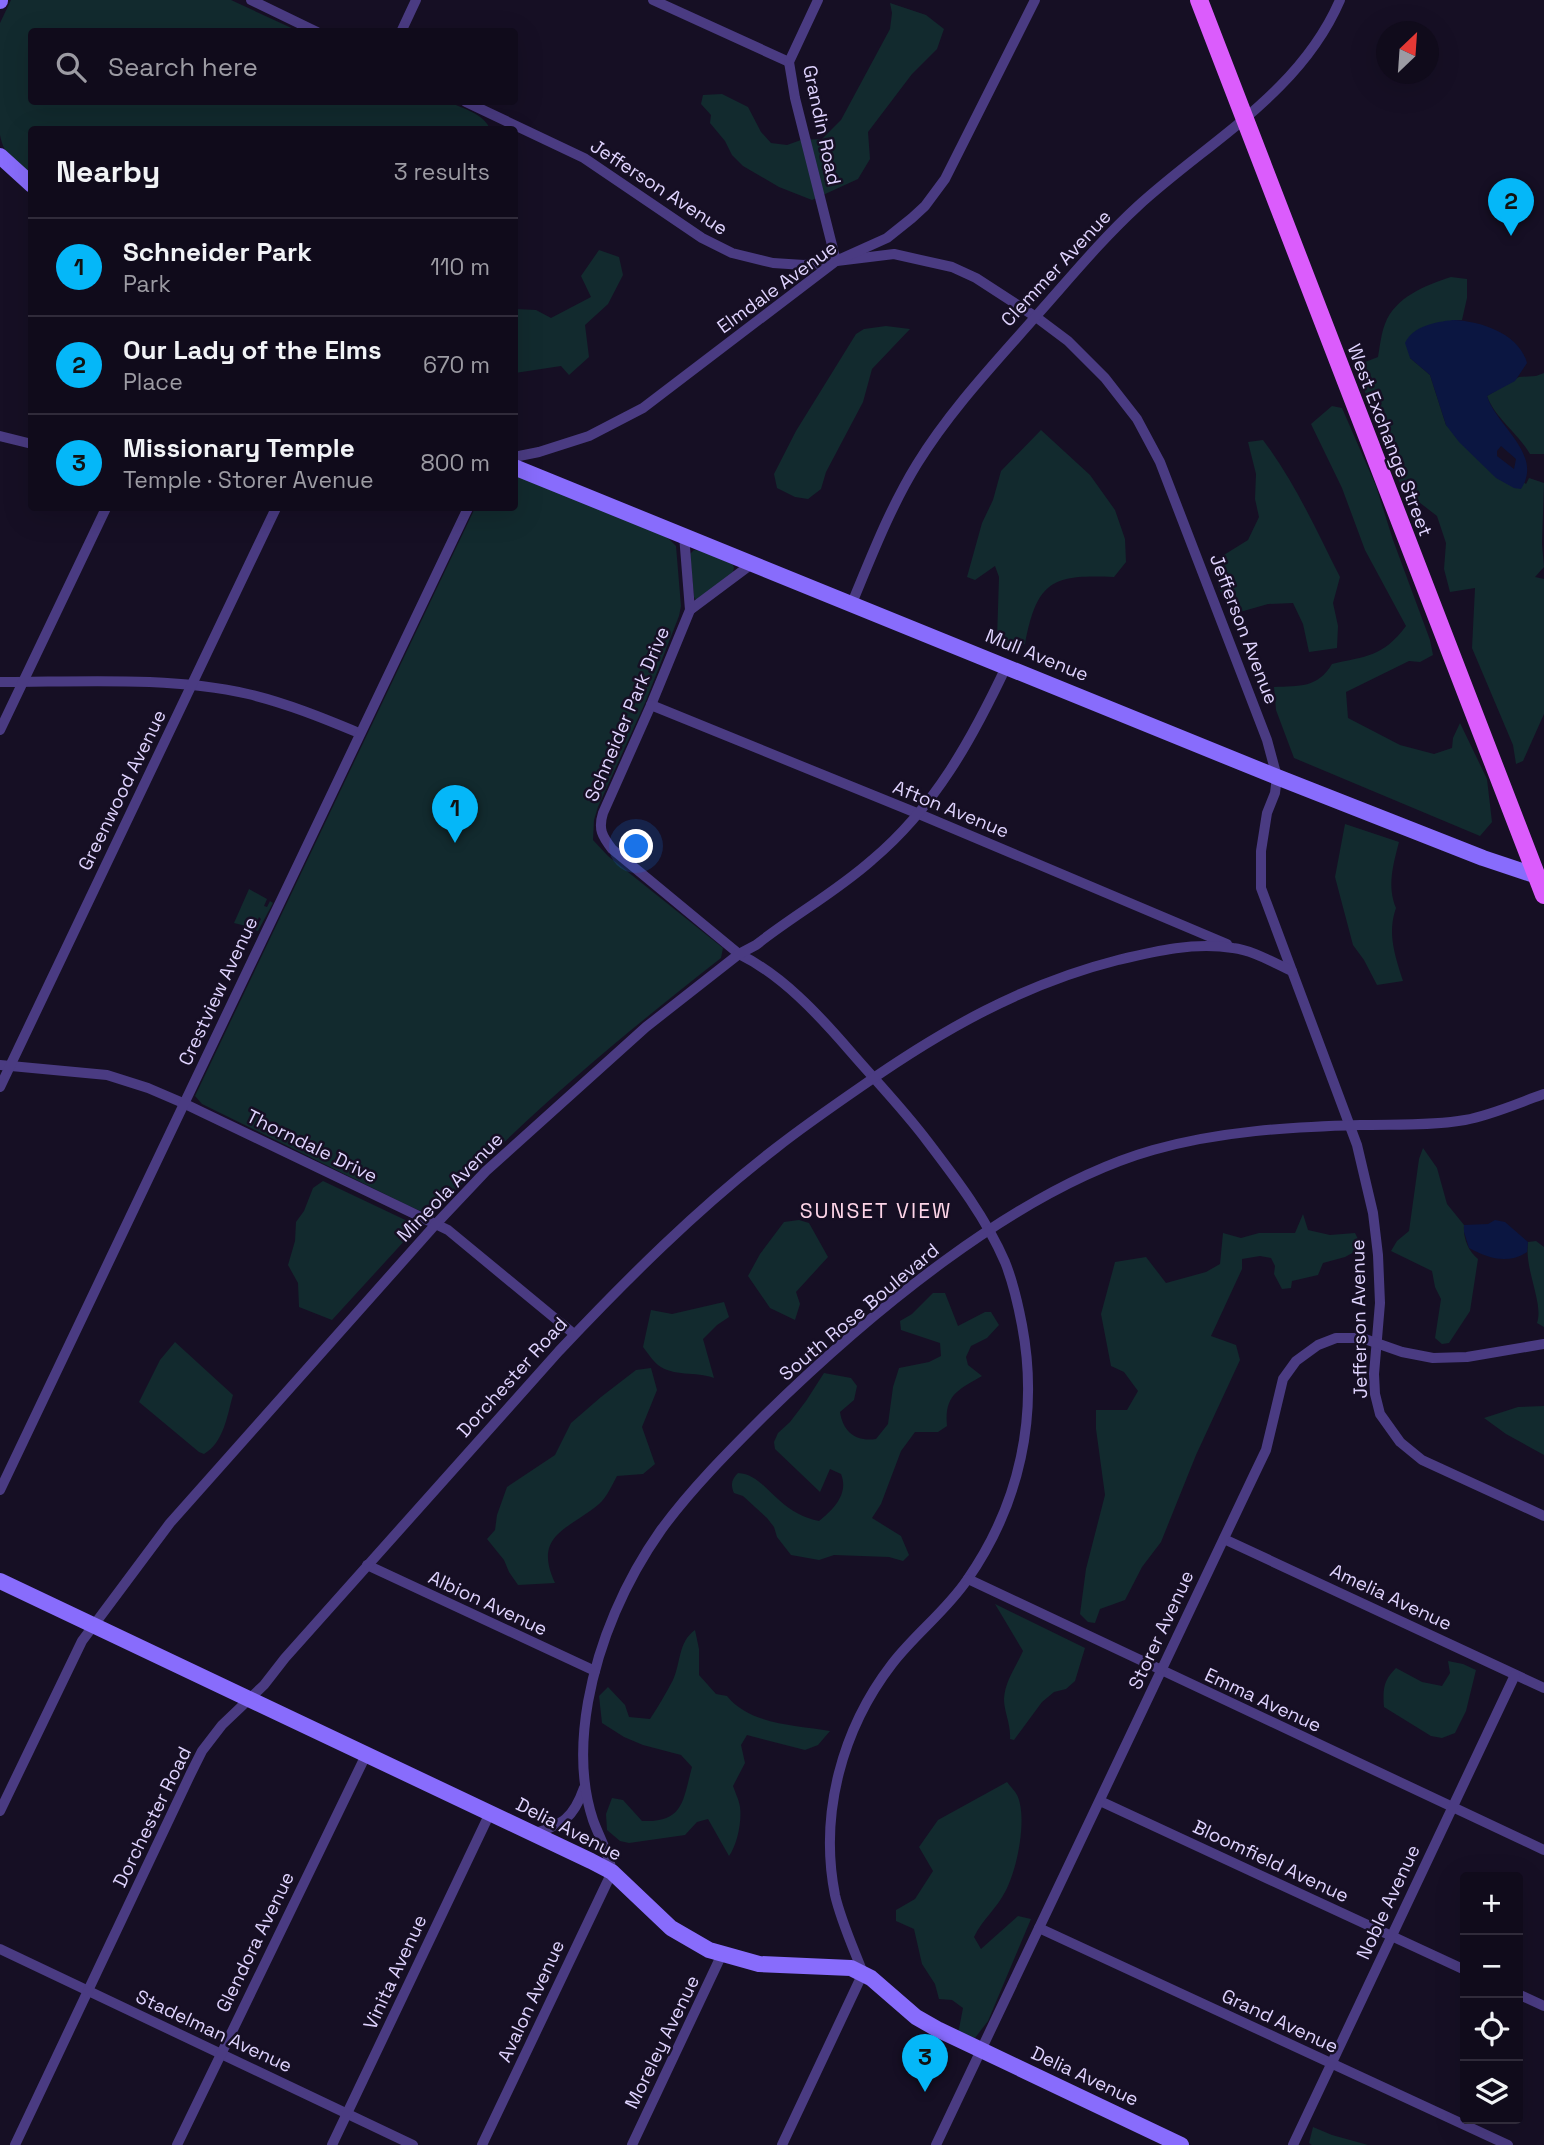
<!DOCTYPE html>
<meta charset="utf-8">
<style>
body{margin:0;font-family:"Space Grotesk",sans-serif;background:#1e1928;color:#f1f3f6}
.controls{position:absolute;right:21px;bottom:21px;display:grid;overflow:hidden;border-radius:7px;box-shadow:0 7px 28px #0002}
.controls button{width:63px;height:63px;display:grid;place-items:center;padding:0;border:0;border-bottom:2px solid #302b3a;background:#100b1b;color:#f1f3f6;font:35px sans-serif}
.compass{position:absolute;left:1376px;top:21px;width:63px;height:63px;border-radius:50%;background:#100b1b;box-shadow:0 7px 28px #0002;rotate:25deg}
.you{position:absolute;left:637px;top:847px;width:24px;height:24px;margin:-18px;border:5px solid #fff;border-radius:50%;background:#1a73e8;box-shadow:0 0 0 10px #1a73e833}
.badge{display:grid;place-items:center;width:46px;height:46px;border-radius:50%;background:#05b7f8;color:#111;font-size:23px;font-weight:700}
.pin{position:absolute;translate:-50% -58px;filter:drop-shadow(0 2px 4px #0008)}
.pin::after{content:'';position:absolute;top:37px;width:24px;height:21px;background:inherit;clip-path:polygon(0 0,100% 0,50% 100%)}
.list{margin:0;padding:0;list-style:none}
h2{display:flex;justify-content:space-between;align-items:center;height:91px;margin:0;padding:0 28px;font-size:30px}
h2 small{font-size:23px;font-weight:400;color:#9c9ba3}
.list li{display:grid;grid-template-columns:46px 1fr auto;gap:21px;align-items:center;box-sizing:border-box;height:98px;padding:0 28px;border-top:2px solid #302b3a}
.list b{display:block;font-size:26px;white-space:nowrap}
.list p{margin:0;font-size:23px;white-space:nowrap;color:#9c9ba3}
.list em{font-size:23px;font-style:normal;color:#9c9ba3}
.icon{flex:none;width:38px;height:38px;fill:none;stroke:currentColor;stroke-width:2;stroke-linecap:round;stroke-linejoin:round}
.map{position:relative;flex:none;width:1544px;height:2145px;overflow:hidden}
.search{position:absolute;background:#100b1b;box-shadow:0 7px 28px #0002;left:28px;top:28px;width:490px;height:77px;display:flex;align-items:center;gap:18px;box-sizing:border-box;padding:0 24px;border-radius:7px;color:#9c9ba3;font-size:26px}
.panel{position:absolute;background:#100b1b;box-shadow:0 7px 28px #0002;left:28px;top:126px;width:490px;height:385px;border-radius:7px}
.map>svg:first-child{display:block}
.green{fill:#122a2e}
.water{fill:#0b1641;fill-rule:evenodd}
.lines{fill:none;stroke-linecap:round;stroke-linejoin:round}
.street{stroke:#4a3b82;stroke-width:10}
.secondary{stroke:#886cfc;stroke-width:16}
.primary{stroke:#db5cfc;stroke-width:18}
.labels{text-anchor:middle;dominant-baseline:central;stroke-width:5;stroke-linejoin:round;paint-order:stroke}
.street-label{font-size:19px;fill:#dfd3fe;stroke:#160f24}
.neighbourhood-label{font-size:21px;letter-spacing:2px;fill:#fed5e8;stroke:#160f24}
</style>
<div class="map">
<svg width="1544" height="2145" viewBox="0 0 1544 2145">
<rect width="100%" height="100%" fill="#160f24"/>
<g class="green">
<path d="M11,0H231L298,31L32,32V102H448C463,108 484,114 490,129L32,130L31,175C15,163 4,156 0,135V23Z"/>
<path d="M890,3L926,15L944,29L937,49L912,74L868,132L870,159L858,179L812,200L779,187L743,166L732,155L725,141L710,123L711,115L701,104L703,95L722,94L748,107L761,132L771,143L787,145L801,140L822,139L841,120L890,29L892,13Z"/>
<path d="M599,250L619,257L623,275L608,304L585,325L589,357L569,375L561,366L515,373V309L536,310L551,318L591,297L581,276Z"/>
<path d="M1451,277L1467,279V298L1462,320H1453L1410,358L1430,375L1446,425L1526,484L1529,478L1544,483L1542,544L1544,567L1535,577L1544,579V714L1523,761L1516,764L1513,745L1472,648L1475,588L1450,592L1444,569L1446,543L1437,516L1402,489L1355,366L1378,357C1380,346 1381,334 1385,324C1395,297 1426,285 1451,277Z"/>
<path d="M886,326L910,329L872,369L863,402L826,472L821,489L808,499L795,497L777,488L774,474L796,431L856,334L864,329Z"/>
<path d="M1544,373V454H1530C1518,433 1495,418 1487,396L1519,377L1536,376Z"/>
<path d="M1332,406L1342,408L1376,486L1393,540L1430,640L1433,655L1420,662L1409,661L1346,692L1348,718L1400,745L1434,754L1452,748L1453,738L1460,723L1487,779L1492,822L1480,836L1294,758L1276,710L1274,687C1299,686 1318,688 1332,664C1366,656 1383,657 1406,626L1365,550L1342,488L1311,424Z"/>
<path d="M1041,430L1090,475L1115,510L1125,539L1126,562L1114,577C1052,574 1037,581 1025,644L1009,648L997,639L999,577L995,566L975,580L967,577L982,523L993,500L1001,471Z"/>
<path d="M1263,440C1295,482 1316,530 1340,577L1333,603L1338,626L1337,648L1309,652L1303,624L1293,603L1268,604L1233,614L1218,587L1219,558L1248,540L1259,517L1255,499L1256,474L1248,442Z"/>
<path d="M515,475L663,535L670,540L676,546L681,606L679,616L645,703L598,807L594,820L593,840L608,856L723,948L721,958C619,1038 526,1115 437,1210L431,1213L423,1212L407,1205L202,1104L195,1096L475,508H514Z"/>
<path d="M694,550L702,551L732,564L734,567L733,572L696,600L694,597L690,554Z"/>
<path d="M1345,824L1399,842C1393,865 1387,886 1396,908C1387,933 1395,956 1403,981L1377,985L1364,960L1353,945L1335,877Z"/>
<path d="M249,889L267,899L264,906L267,907L270,901L273,903L258,931L255,930L261,919L259,917L254,928L234,923Z"/>
<path d="M1423,1148L1437,1168L1447,1204L1464,1225C1463,1238 1468,1251 1478,1259L1470,1311L1449,1343L1442,1344L1435,1338L1441,1299L1435,1287L1432,1271L1391,1251L1397,1241L1409,1231L1419,1159Z"/>
<path d="M323,1181L418,1226L332,1320L299,1307L298,1283L288,1265L295,1241L296,1222L304,1211L313,1188Z"/>
<path d="M1303,1214L1308,1230L1330,1235L1355,1233L1359,1241L1356,1251L1345,1257L1323,1263L1318,1275L1292,1281L1291,1288L1282,1289L1274,1274L1275,1266L1271,1258L1260,1256L1242,1259V1269L1211,1336L1236,1345L1240,1360L1196,1455L1161,1542L1142,1567L1125,1600L1100,1609L1095,1623L1088,1622L1080,1614L1086,1569L1105,1495L1096,1429V1410H1127L1138,1391L1124,1372L1111,1366L1101,1314L1115,1262L1146,1257L1166,1283L1206,1272L1220,1264L1223,1233L1241,1238L1259,1233H1295Z"/>
<path d="M799,1220L809,1223L828,1257L796,1292L800,1304L795,1320L770,1308L748,1276L760,1254L784,1222Z"/>
<path d="M1536,1241L1544,1247V1327L1537,1323C1544,1304 1524,1269 1528,1242Z"/>
<path d="M933,1293H945L958,1326L985,1312H991L999,1325L987,1338L971,1346L966,1357L968,1365L982,1376C958,1390 944,1395 947,1426L938,1432H915L901,1451L881,1504L872,1518L901,1536L909,1555L903,1561L889,1557L834,1555L819,1560L791,1555L777,1537L774,1527L767,1518L743,1496L734,1493C730,1484 732,1479 738,1473C756,1474 766,1489 779,1500C791,1511 804,1518 819,1521C834,1509 849,1493 841,1474L830,1469L820,1492L775,1449L774,1442L778,1433L790,1422L806,1401L824,1373L851,1378L857,1386L854,1400L840,1412C843,1432 856,1442 876,1439L888,1424L893,1387L899,1368L929,1362L941,1356L940,1343L901,1330L900,1321L912,1314Z"/>
<path d="M724,1302L729,1317L717,1325L703,1339L714,1378C696,1371 673,1377 658,1365C652,1360 647,1352 643,1347L651,1310L672,1314Z"/>
<path d="M175,1342L233,1395C227,1416 224,1442 204,1454L199,1452L139,1402L160,1360Z"/>
<path d="M651,1368L657,1390L642,1427L655,1464L643,1474L617,1476C612,1485 607,1497 599,1504C570,1529 532,1534 555,1583L518,1585L509,1572L504,1560L487,1539L495,1530L497,1515L507,1487L555,1455L571,1423L601,1397L636,1370Z"/>
<path d="M1544,1406V1455L1506,1434L1484,1418L1518,1407Z"/>
<path d="M995,1604L1085,1648L1075,1681L1066,1689L1054,1692L1042,1702L1014,1740L1010,1739C1011,1724 1004,1712 1004,1699C1005,1681 1016,1667 1023,1651Z"/>
<path d="M695,1630L699,1649V1675L716,1694L727,1696C750,1725 796,1725 830,1731L818,1745L805,1750L747,1735L741,1745L745,1763L733,1786C735,1792 739,1800 740,1807C742,1822 737,1845 729,1856L708,1819L697,1822L685,1835L629,1843L620,1841L607,1830L606,1814L612,1798L623,1800L642,1821C684,1823 683,1800 692,1767L681,1755L643,1745L624,1737L602,1723L599,1696L608,1687L625,1705L629,1717L650,1719C658,1707 666,1693 673,1680C681,1663 678,1642 695,1630Z"/>
<path d="M1448,1661L1463,1664L1476,1670L1466,1711L1455,1733L1442,1738L1431,1736L1384,1707C1383,1689 1383,1681 1396,1668L1422,1682L1442,1686L1450,1673Z"/>
<path d="M1007,1782C1010,1786 1015,1791 1017,1795C1028,1817 1017,1871 1005,1892C997,1908 982,1920 974,1937L981,1949L1018,1916L1031,1919L988,2021L975,2038L958,2034L963,2008L952,2000L939,1999L935,1984L922,1964L914,1929L896,1921V1910L915,1899L933,1871L919,1847L938,1820Z"/>
<path d="M1313,2127L1332,2135L1368,2145H1312L1309,2143Z"/>
</g>
<g class="water">
<path d="M1453,320C1480,321 1519,333 1527,363L1515,381L1487,396C1496,426 1544,454 1521,489L1514,488L1496,478L1459,442L1446,425L1430,375L1410,358L1405,343C1413,326 1435,322 1453,320ZM1501,446L1516,459L1514,469L1497,456V451Z"/>
<path d="M1495,1220L1505,1222L1528,1242L1527,1252C1507,1265 1488,1258 1469,1248L1464,1232V1225L1488,1224Z"/>
</g>
<g class="lines">
<g class="street">
<path d="M251,0L317,32"/>
<path d="M653,0L789,62"/>
<path d="M818,0L789,62L795,98L836,261"/>
<path d="M401,32L416,0"/>
<path d="M466,102L584,158L702,238L732,253L773,263L804,265L894,254L952,267L976,278L1036,317L1068,341L1105,378L1137,419L1160,462L1267,740L1277,777L1275,793L1267,813L1261,851V888L1357,1145L1373,1213L1378,1255L1380,1303L1374,1374L1375,1394L1380,1414L1400,1442L1422,1460L1544,1516"/>
<path d="M0,436L32,444"/>
<path d="M514,457L539,452L589,436L643,408L836,261L887,238L912,218L925,206L945,179L1035,0"/>
<path d="M684,535L690,610L651,705L603,813C598,829 602,836 612,849L739,954C782,975 819,1015 850,1051C876,1081 904,1110 928,1142C957,1180 986,1218 1005,1262C1013,1282 1018,1304 1022,1325C1039,1415 1020,1504 967,1580C946,1611 915,1634 892,1664C842,1729 819,1814 835,1895C841,1921 853,1947 863,1973L782,2145"/>
<path d="M852,603C872,555 890,508 917,464C951,409 995,363 1037,315C1070,278 1101,240 1138,206C1209,141 1300,93 1340,0"/>
<path d="M690,610L753,563"/>
<path d="M0,682C79,682 171,676 248,694C286,703 323,718 359,733"/>
<path d="M651,705L919,814L1227,944"/>
<path d="M0,730L106,508"/>
<path d="M0,1065L107,1075L148,1088L183,1103L448,1230L574,1334"/>
<path d="M0,1087L276,508"/>
<path d="M0,1490L468,508"/>
<path d="M1224,1539L1544,1688"/>
<path d="M367,1565L595,1671"/>
<path d="M968,1579L1544,1850"/>
<path d="M1100,1801L1465,1970"/>
<path d="M0,1811L82,1641L170,1523L435,1225L486,1171L646,1027L739,954L756,945C794,915 836,892 872,860C935,807 972,739 1007,665"/>
<path d="M533,1834C563,1824 573,1819 584,1788"/>
<path d="M1039,1928L1508,2145"/>
<path d="M0,1949L413,2145"/>
<path d="M1518,1994L1544,2006"/>
<path d="M15,2145L191,1773L202,1751L222,1725L264,1685L285,1658L559,1351C627,1279 697,1209 776,1148C804,1126 833,1106 862,1086C942,1030 1023,984 1118,960C1156,951 1193,942 1233,948C1252,950 1274,963 1292,971"/>
<path d="M177,2145L366,1755"/>
<path d="M332,2145L490,1813"/>
<path d="M482,2145L612,1872C609,1853 599,1837 593,1820C580,1781 581,1742 588,1702C599,1641 625,1581 661,1530C691,1489 728,1452 764,1416C865,1317 1016,1189 1153,1150C1220,1131 1290,1127 1360,1125C1394,1124 1431,1126 1465,1120C1492,1115 1518,1103 1544,1094"/>
<path d="M632,2145L722,1954"/>
<path d="M936,2145L1254,1475L1266,1450L1283,1379L1296,1361L1318,1345L1336,1338H1362L1402,1352L1433,1358L1467,1357L1544,1344"/>
<path d="M1293,2145L1515,1675"/>
</g>
<g class="secondary">
<path d="M0,1V0"/>
<path d="M0,156L32,185"/>
<path d="M514,467L1277,777L1483,858L1537,876"/>
<path d="M0,1581L591,1861L612,1872L671,1928L709,1950L759,1964L851,1968L871,1978L916,2017L937,2029L1181,2145"/>
</g>
<path class="primary" d="M1199,0L1544,895"/>
</g>
<g class="labels">
<g class="street-label">
<text transform="translate(822 125) rotate(78)">Grandin Road</text>
<text transform="translate(659 187) rotate(33)">Jefferson Avenue</text>
<text transform="translate(1056 268) rotate(-47)">Clemmer Avenue</text>
<text transform="translate(777 287) rotate(-36)">Elmdale Avenue</text>
<text transform="translate(1390 440) rotate(69)">West Exchange Street</text>
<text transform="translate(1244 629) rotate(69)">Jefferson Avenue</text>
<text transform="translate(1037 655) rotate(22)">Mull Avenue</text>
<text transform="translate(627 714) rotate(-67)">Schneider Park Drive</text>
<text transform="translate(122 790) rotate(-64)">Greenwood Avenue</text>
<text transform="translate(951 809) rotate(22)">Afton Avenue</text>
<text transform="translate(218 991) rotate(-65)">Crestview Avenue</text>
<text transform="translate(312 1146) rotate(26)">Thorndale Drive</text>
<text transform="translate(450 1187) rotate(-46)">Mineola Avenue</text>
<text transform="translate(859 1312) rotate(-40)">South Rose Boulevard</text>
<text transform="translate(1359 1319) rotate(-91)">Jefferson Avenue</text>
<text transform="translate(512 1377) rotate(-48)">Dorchester Road</text>
<text transform="translate(1391 1597) rotate(25)">Amelia Avenue</text>
<text transform="translate(488 1603) rotate(25)">Albion Avenue</text>
<text transform="translate(1161 1630) rotate(-65)">Storer Avenue</text>
<text transform="translate(1263 1700) rotate(25)">Emma Avenue</text>
<text transform="translate(152 1817) rotate(-64)">Dorchester Road</text>
<text transform="translate(569 1829) rotate(27)">Delia Avenue</text>
<text transform="translate(1271 1861) rotate(25)">Bloomfield Avenue</text>
<text transform="translate(1388 1902) rotate(-65)">Noble Avenue</text>
<text transform="translate(255 1942) rotate(-64)">Glendora Avenue</text>
<text transform="translate(395 1972) rotate(-65)">Vinita Avenue</text>
<text transform="translate(531 2001) rotate(-65)">Avalon Avenue</text>
<text transform="translate(1280 2021) rotate(25)">Grand Avenue</text>
<text transform="translate(214 2031) rotate(25)">Stadelman Avenue</text>
<text transform="translate(662 2042) rotate(-64)">Moreley Avenue</text>
<text transform="translate(1085 2076) rotate(25)">Delia Avenue</text>
</g>
<g class="neighbourhood-label">
<text x="876" y="1210">SUNSET VIEW</text>
</g>
</g>
</svg>
<div class="controls">
<button>+</button>
<button>−</button>
<button><svg class="icon" aria-label="locate" viewBox="0 0 24 24"><circle cx="12" cy="12" r="6"/><path d="M12 2v4M12 18v4M2 12h4M18 12h4"/></svg></button>
<button><svg class="icon" aria-label="layers" viewBox="0 0 24 24"><path d="M12 4l9 5-9 5-9-5zM3 14l9 5 9-5"/></svg></button>
</div>
<svg class="compass" viewBox="-18 -18 36 36"><path d="M0-13l5 13h-10z" fill="#e53935"/><path d="M0 13l5-13h-10z" fill="#9c9ba3"/></svg>
<div class="you"></div>
<div class="pin badge" style="left:455px;top:843px">1</div>
<div class="pin badge" style="left:1511px;top:236px">2</div>
<div class="pin badge" style="left:925px;top:2092px">3</div>
<div class="search"><svg class="icon" aria-label="search" viewBox="0 0 24 24"><circle cx="10" cy="10" r="6"/><path d="M15 15l6 6"/></svg>Search here</div>
<section class="panel">
<h2>Nearby<small>3 results</small></h2>
<ul class="list">
<li><span class="badge">1</span><div><b>Schneider Park</b><p>Park</p></div><em>110 m</em></li>
<li><span class="badge">2</span><div><b>Our Lady of the Elms</b><p>Place</p></div><em>670 m</em></li>
<li><span class="badge">3</span><div><b>Missionary Temple</b><p>Temple · Storer Avenue</p></div><em>800 m</em></li>
</ul>
</section>
</div>
